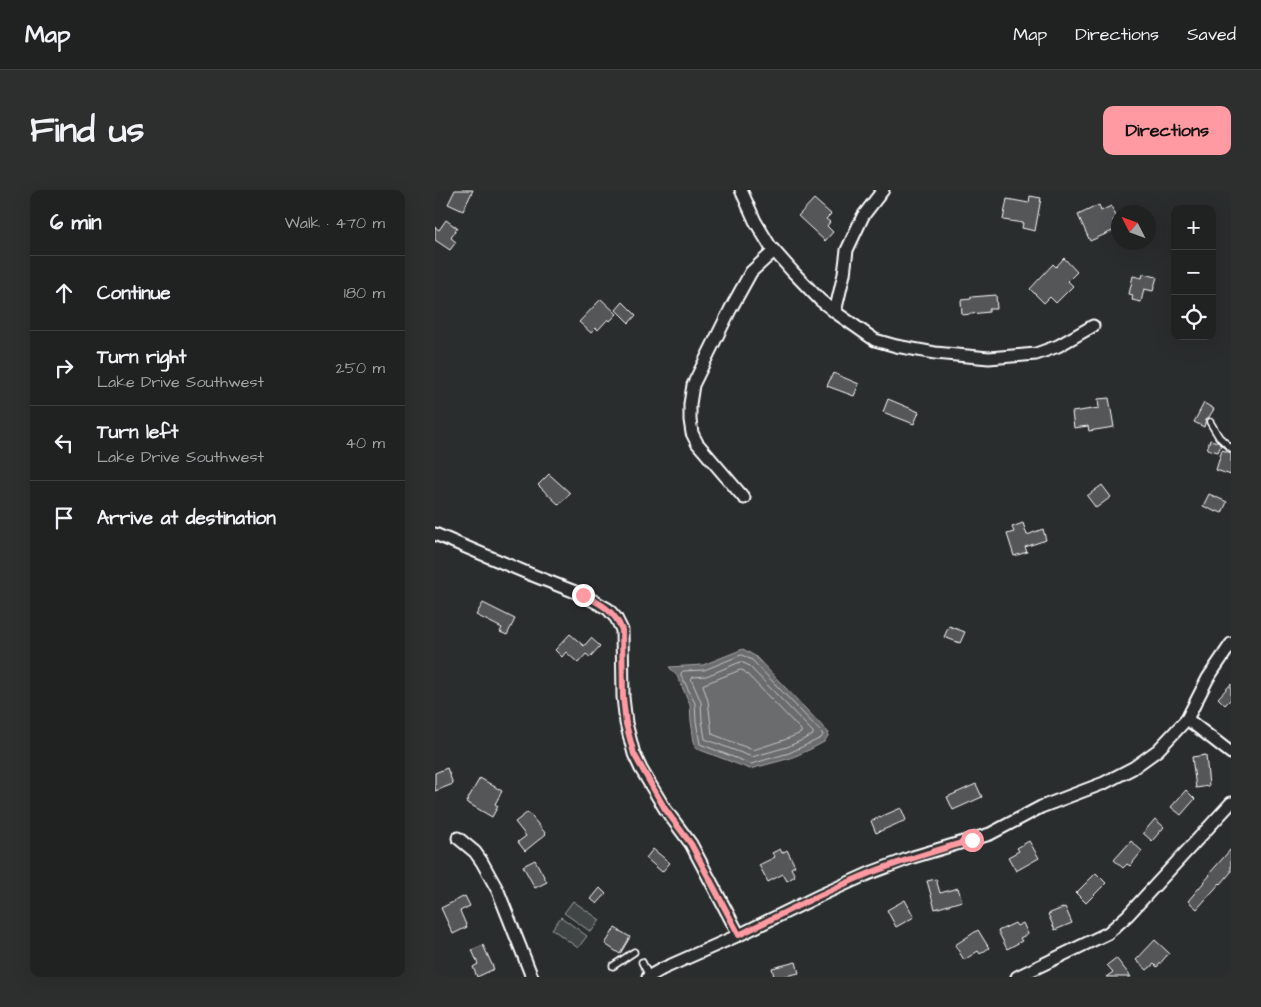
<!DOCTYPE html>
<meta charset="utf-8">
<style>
body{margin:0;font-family:"Architects Daughter",sans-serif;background:#2d2f2f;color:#f1f3f6}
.controls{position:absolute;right:15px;top:15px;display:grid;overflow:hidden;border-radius:10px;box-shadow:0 5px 20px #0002}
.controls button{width:45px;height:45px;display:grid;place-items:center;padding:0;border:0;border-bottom:1px solid #3d3f40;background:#202222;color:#f1f3f6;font:25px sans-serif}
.compass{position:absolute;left:676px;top:15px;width:45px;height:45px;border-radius:50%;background:#202222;box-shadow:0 5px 20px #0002;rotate:312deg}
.stop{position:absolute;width:15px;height:15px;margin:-11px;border:4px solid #ff9aa2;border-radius:50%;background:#fff}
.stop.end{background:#ff9aa2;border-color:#fff;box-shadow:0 1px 5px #0008}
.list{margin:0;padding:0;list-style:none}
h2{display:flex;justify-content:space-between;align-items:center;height:65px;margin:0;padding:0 20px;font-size:21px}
h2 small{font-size:16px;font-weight:400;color:#a2a4a5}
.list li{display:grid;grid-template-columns:32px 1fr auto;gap:15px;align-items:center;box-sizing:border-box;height:75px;padding:0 20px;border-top:1px solid #3d3f40}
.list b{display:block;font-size:19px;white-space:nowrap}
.list p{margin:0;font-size:16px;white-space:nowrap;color:#a2a4a5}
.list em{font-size:16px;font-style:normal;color:#a2a4a5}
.icon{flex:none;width:28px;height:28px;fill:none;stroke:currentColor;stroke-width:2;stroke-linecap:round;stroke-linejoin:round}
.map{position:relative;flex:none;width:796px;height:787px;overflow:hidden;border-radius:10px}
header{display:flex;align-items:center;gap:30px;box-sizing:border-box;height:70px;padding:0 25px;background:#202222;border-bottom:1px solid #3d3f40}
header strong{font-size:24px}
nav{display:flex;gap:28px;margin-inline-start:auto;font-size:18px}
.intro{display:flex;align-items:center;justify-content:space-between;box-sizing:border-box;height:120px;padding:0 30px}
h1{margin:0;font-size:35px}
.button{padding:12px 22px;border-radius:10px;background:#ff9aa2;color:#111;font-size:18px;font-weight:700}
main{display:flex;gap:30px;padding:0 30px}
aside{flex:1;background:#202222;border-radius:10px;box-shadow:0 5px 20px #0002}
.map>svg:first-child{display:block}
.green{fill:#414445;stroke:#a0a2a2}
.water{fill:#6a6c6d;stroke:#a6a7a7}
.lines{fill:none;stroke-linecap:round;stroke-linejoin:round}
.shore{stroke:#c3c4c5;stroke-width:1}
.building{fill:#555758;stroke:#fff}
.service-casing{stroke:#fff;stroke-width:9}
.minor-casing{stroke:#fff;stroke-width:15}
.service{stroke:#2a2d2e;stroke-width:5.5}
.minor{stroke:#2a2d2e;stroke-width:11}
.route{stroke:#ff9aa2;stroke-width:6}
</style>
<header>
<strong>Map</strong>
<nav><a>Map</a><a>Directions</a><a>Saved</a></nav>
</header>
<div class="intro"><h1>Find us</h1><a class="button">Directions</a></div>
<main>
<aside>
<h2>6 min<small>Walk · 470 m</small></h2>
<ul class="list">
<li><svg class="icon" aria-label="ahead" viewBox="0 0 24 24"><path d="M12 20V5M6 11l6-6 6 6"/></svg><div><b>Continue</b></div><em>180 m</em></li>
<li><svg class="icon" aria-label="right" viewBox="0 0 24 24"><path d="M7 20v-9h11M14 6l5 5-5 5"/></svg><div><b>Turn right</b><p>Lake Drive Southwest</p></div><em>250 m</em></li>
<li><svg class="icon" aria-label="left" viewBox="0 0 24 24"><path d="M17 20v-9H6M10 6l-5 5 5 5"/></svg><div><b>Turn left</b><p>Lake Drive Southwest</p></div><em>40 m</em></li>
<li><svg class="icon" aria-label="arrive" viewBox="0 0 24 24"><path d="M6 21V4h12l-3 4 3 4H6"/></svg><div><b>Arrive at destination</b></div></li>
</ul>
</aside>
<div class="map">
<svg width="796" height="787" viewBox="0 0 796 787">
<rect width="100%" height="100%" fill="#2a2d2e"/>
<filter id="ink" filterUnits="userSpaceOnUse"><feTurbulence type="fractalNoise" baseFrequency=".02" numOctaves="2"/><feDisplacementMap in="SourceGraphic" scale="10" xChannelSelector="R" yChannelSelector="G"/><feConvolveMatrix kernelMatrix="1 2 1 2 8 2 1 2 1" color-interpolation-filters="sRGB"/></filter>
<g filter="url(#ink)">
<g class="green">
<path d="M138,711L165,730L156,742L129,723Z"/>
<path d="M126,727L152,746L143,758L117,739Z"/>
</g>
<path class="water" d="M308,459L320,466L394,543L393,546L389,552L376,559L356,568L315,579L260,558L256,531L255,514L242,486L234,477L268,475Z"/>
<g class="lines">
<g class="shore">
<path d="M307,465L317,470L387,543L388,545L386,548L354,563L316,574L265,554L261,531L260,513L246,485V483L248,481L269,480Z"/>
<path d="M306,472L313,475L378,542V545L352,557L317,567L270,549L267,530L266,512L256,489L258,487L271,486Z"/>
<path d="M306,480L309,481L366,540V543L349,550L318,560L277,544L273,511L268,495Z"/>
</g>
</g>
<g class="building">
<path d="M20,0H38L28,21L13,14Z"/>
<path d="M595,6L606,8L600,41L587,38L588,33L568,30L572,9L594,13Z"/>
<path d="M379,9L396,24L391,29L395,32L392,36L398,42L390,51L363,26Z"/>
<path d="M664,15L666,21L676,16L682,28L678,30L682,39L655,51L643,25Z"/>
<path d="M11,30L22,38L16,48L21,52L15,60L0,50V37L4,40Z"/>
<path d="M629,68L642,82L633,91L638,96L621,113L615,107L609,113L595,99L618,74L621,77Z"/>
<path d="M708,84L722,87L718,101L709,99L706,112L697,110L698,105L694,104L698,86L707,88Z"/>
<path d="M561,105L562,119H554V122L527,125L526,110L536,109V107Z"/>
<path d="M166,109L182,124L175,131L173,129L163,140L161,138L156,143L144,132Z"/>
<path d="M188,112L201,125L194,133L181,120Z"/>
<path d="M398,183L424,194L419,206L392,196Z"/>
<path d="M674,208L679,237L654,241L653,236L639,238L637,222L664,218L663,209Z"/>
<path d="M453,209L484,222L479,234L448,222Z"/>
<path d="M769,213L779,219L774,227L771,229L769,237L759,232Z"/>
<path d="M775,250L783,252L786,255L783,262L772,259Z"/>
<path d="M787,260L796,263V285L781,280Z"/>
<path d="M114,284L135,303L124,315L103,295Z"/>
<path d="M667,295L676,307L661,318L652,306Z"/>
<path d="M774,304L792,312L787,323L782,321L781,322L768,316Z"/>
<path d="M588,333L592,345L608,339L611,350L590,357L592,362L579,366L572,344L579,342L577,337Z"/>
<path d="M48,413L80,429L72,445L65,442L67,438L41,425Z"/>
<path d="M514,436L530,442L525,453L509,447Z"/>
<path d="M135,444L149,456L156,448L165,456L155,467L151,464L143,473L131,462L127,467L120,460Z"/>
<path d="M796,494V509L790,515L783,508Z"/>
<path d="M771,565L774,596L761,598L757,567Z"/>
<path d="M12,578L18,594L0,601V583Z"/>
<path d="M45,588L67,601L60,614L63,616L57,627L31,612Z"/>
<path d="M541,594L547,607L518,620L512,607Z"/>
<path d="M751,600L760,609L746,625L736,617Z"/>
<path d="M466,618L471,630L441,643L436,631Z"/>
<path d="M93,622L111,644L90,661L83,652L91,646L80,632Z"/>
<path d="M720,629L729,637L717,651L708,643Z"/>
<path d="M594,651L604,668L581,681L573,667L584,661L582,658Z"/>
<path d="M696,651L707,661L695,676L692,674L688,678L679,670Z"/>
<path d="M218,659L235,673L227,682L211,668Z"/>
<path d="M345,659L347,663L352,660L360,676L356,678L360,686L352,691L348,684L333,692L324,675L340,667L337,663Z"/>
<path d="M796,659V682L786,694L785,693L762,719L753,711L775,685L774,684Z"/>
<path d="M100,670L112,692L100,698L88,676Z"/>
<path d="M661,683L671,693L651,713L641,703Z"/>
<path d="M501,689L505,703L523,698L527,711L500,719L492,691Z"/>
<path d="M165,698L171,704L162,714L156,709Z"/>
<path d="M30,706L35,716L25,721L32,737L18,744L6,718Z"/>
<path d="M470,710L479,727L461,737L452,720Z"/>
<path d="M630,717L637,733L620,740L613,724Z"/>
<path d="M580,733L582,736L588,733L593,744L585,748L587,751L572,759L563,741Z"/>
<path d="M180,738L195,747L185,764L170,754Z"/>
<path d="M543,740L554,758L545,764L543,761L529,770L520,755Z"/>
<path d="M720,750L734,763L722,777L719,774L712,780L701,770Z"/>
<path d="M48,755L59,779L42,787L38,777L43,774L37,760Z"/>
<path d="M681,768L696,787H671L678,782L672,775Z"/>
<path d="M361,772L364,783L346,787H339L337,778Z"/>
</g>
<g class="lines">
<defs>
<g id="service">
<path d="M775,232L784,247L796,258"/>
<path d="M207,772L214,786"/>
<path d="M178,776L199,762"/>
</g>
<g id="minor">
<path d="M306,0L320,31L335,56L358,82L385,110L400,122L440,150L461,156L500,163L554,168L601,164L623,156L658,136"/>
<path d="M400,122L409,84L412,60L428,26L448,0"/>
<path d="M309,308L262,253L257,243L255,230V214L258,195L295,120L316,82L339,61"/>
<path d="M0,344L97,385L148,405L173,419L181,428L187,440L188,507L191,533L199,564L206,579L230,619L256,654L304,745"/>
<path d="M752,529L796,563"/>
<path d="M23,648L40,662L47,672L63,701L97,787"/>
<path d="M213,787L227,779L304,745L386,705L435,683L478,667L555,644L606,617L669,593L698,578L723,560L752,529L773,488L796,454"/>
<path d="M582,787L673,743L693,725L796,613"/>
</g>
</defs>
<use href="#service" class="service-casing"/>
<use href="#minor" class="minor-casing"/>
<use href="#service" class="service"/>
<use href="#minor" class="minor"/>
</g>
</g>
<g class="lines" filter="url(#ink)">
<path class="route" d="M148,405C165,413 180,421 187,440L188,507L191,534L199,564L230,619L256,654L304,745C347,724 390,701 435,683C469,670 503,660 537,650"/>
</g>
</svg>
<div class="controls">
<button>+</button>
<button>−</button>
<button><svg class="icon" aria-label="locate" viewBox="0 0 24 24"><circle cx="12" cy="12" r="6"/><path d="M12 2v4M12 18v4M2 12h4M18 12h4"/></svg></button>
</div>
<svg class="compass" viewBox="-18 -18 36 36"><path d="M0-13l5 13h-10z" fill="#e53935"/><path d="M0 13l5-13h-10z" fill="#a2a4a5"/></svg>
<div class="stop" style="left:537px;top:650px"></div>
<div class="stop end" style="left:148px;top:405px"></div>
</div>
</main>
